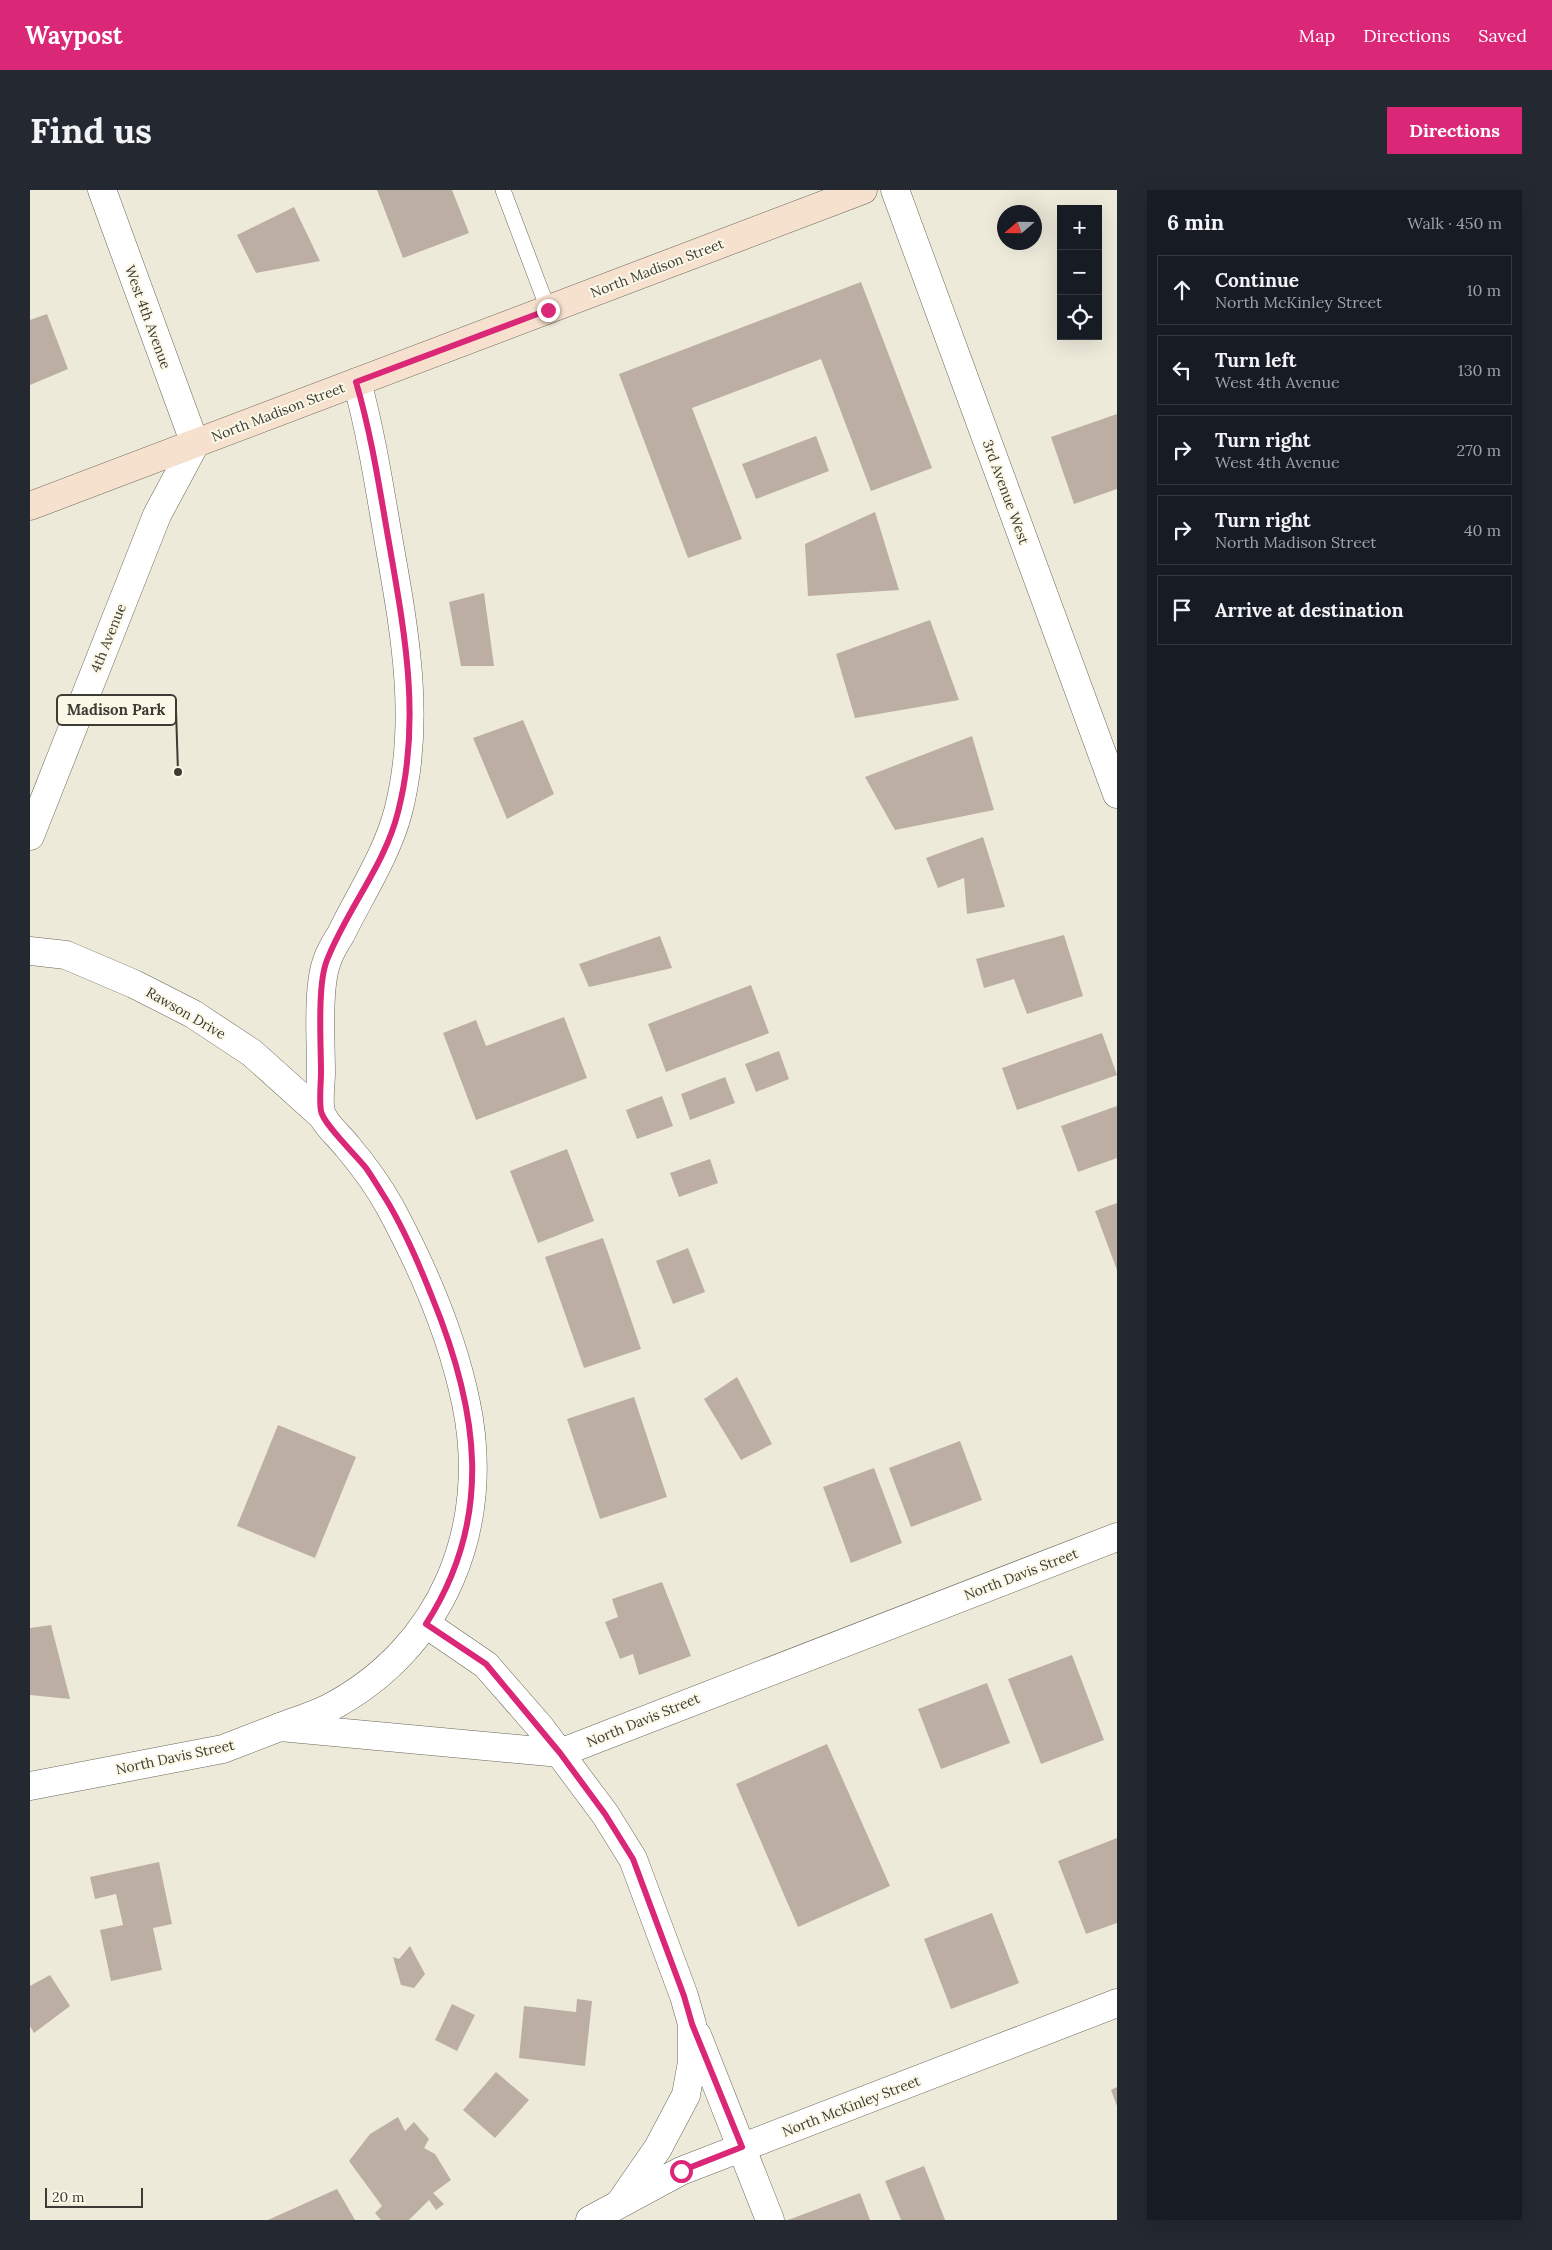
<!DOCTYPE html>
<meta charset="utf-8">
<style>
body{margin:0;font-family:Lora,serif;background:#242831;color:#f1f3f6}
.controls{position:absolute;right:15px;top:15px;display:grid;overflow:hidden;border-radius:0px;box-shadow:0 5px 20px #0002}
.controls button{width:45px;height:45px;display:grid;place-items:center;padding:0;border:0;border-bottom:1px solid #363941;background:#171b24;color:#f1f3f6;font:25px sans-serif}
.compass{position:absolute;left:967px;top:15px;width:45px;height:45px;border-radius:50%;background:#171b24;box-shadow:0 5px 20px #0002;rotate:250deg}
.scale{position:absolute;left:15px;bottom:12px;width:98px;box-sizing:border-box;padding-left:5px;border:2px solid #3c3b34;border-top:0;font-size:14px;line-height:18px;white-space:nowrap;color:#3c3b34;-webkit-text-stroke:4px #fcf8e7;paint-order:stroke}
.stop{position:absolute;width:15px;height:15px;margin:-11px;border:4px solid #db2777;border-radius:50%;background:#fff}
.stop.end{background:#db2777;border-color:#fff;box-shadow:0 1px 5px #0008}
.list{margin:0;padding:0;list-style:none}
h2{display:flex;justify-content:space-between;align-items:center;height:65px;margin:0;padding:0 20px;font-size:21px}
h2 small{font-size:16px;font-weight:400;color:#9ea1a6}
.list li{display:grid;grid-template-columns:32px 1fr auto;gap:15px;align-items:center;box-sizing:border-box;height:70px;margin:0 10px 10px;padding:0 10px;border:1px solid #363941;border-radius:0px}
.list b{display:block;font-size:19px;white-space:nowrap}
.list p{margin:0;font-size:16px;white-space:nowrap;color:#9ea1a6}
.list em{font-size:16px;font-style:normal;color:#9ea1a6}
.icon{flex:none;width:28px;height:28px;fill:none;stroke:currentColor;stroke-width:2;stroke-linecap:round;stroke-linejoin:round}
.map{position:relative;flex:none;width:1087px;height:2030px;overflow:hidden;border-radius:0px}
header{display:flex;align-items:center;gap:30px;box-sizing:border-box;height:70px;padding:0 25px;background:#db2777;color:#fff}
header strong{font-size:24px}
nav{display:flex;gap:28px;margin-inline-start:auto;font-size:18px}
.intro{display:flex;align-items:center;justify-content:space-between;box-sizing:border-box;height:120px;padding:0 30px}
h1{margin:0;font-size:35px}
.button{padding:12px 22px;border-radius:0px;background:#db2777;color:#fff;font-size:18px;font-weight:700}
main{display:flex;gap:30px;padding:0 30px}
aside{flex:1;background:#171b24;border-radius:0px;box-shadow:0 5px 20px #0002}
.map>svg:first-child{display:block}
.building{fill:#bcaea3}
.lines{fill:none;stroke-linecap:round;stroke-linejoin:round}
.service-casing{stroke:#696658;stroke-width:16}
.minor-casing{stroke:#696658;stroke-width:29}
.secondary-casing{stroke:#696658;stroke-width:29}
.service{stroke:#fff;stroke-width:15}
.minor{stroke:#fff;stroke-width:28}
.secondary{stroke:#f6e0ce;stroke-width:28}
.route{stroke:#db2777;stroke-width:6}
.labels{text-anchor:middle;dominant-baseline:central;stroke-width:4;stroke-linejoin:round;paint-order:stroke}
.street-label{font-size:14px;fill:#3c3b34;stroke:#fcf8e7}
.leader{fill:none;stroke:#3c3b34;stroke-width:2}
.callout-dot{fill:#3c3b34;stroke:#fcf8e7;stroke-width:2}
.callout{fill:#fcf8e7;stroke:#3c3b34;stroke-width:2}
.callout-label{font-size:15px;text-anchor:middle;font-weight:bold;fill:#3c3b34}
</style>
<header>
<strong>Waypost</strong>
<nav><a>Map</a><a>Directions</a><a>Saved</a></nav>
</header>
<div class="intro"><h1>Find us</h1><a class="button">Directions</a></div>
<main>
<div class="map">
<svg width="1087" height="2030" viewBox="0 0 1087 2030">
<rect width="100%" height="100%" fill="#eeeada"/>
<g class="building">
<path d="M347,0H422L439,43L373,68Z"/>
<path d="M264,17L290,71L226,83L207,45Z"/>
<path d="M831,92L902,278L841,301L791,169L662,218L712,349L658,368L589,184Z"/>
<path d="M17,124L38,179L0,195V130Z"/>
<path d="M1087,224V299L1044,314L1021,247Z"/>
<path d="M786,246L799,281L726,309L712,274Z"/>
<path d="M845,322L869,400L778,406L775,354Z"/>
<path d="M454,403L464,476H431L419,412Z"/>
<path d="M900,430L929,510L825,528L806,464Z"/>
<path d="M493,530L524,604L477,629L443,548Z"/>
<path d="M942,546L964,620L865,640L835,587Z"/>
<path d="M953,647L975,717L937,724L934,688L908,698L896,668Z"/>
<path d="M1034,745L1053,806L997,824L984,789L954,798L946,769Z"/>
<path d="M630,746L642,778L559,797L549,774Z"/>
<path d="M721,795L739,843L636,882L618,834Z"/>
<path d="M534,827L557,888L446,930L413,843L446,830L456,856Z"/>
<path d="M1072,843L1087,885L987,920L972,878Z"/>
<path d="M749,861L759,889L726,902L715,874Z"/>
<path d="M695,887L705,913L660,930L651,904Z"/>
<path d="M632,906L643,936L607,949L596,920Z"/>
<path d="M1087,916V968L1048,982L1031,936Z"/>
<path d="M537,959L564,1031L508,1053L480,981Z"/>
<path d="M680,969L688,993L649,1007L640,983Z"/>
<path d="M1087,1013V1080L1065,1021Z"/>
<path d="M573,1048L611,1159L554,1178L515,1067Z"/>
<path d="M658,1058L675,1102L643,1114L626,1071Z"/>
<path d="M707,1187L742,1254L711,1270L674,1209Z"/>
<path d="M604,1207L637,1307L570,1329L537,1229Z"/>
<path d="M248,1235L326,1267L285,1368L207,1336Z"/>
<path d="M930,1251L952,1310L881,1337L859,1278Z"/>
<path d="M844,1278L872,1353L821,1373L793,1297Z"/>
<path d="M632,1392L661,1466L609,1485L603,1464L590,1469L575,1432L588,1427L582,1409Z"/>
<path d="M21,1435L40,1509L0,1505V1438Z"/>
<path d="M1042,1465L1074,1550L1011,1574L978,1489Z"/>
<path d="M957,1493L980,1553L911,1579L888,1519Z"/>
<path d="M797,1554L860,1696L768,1737L706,1594Z"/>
<path d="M1087,1648V1733L1056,1744L1028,1671Z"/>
<path d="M129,1672L142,1734L123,1738L132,1780L81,1791L70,1740L93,1735L86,1704L65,1709L60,1687Z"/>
<path d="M962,1723L989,1793L921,1819L894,1749Z"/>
<path d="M380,1756L395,1784L384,1798L371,1795L363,1767L369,1769Z"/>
<path d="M20,1785L40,1816L4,1843L0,1836V1796Z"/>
<path d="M547,1809L562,1811L555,1876L489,1868L494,1816L546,1822Z"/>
<path d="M422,1814L445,1825L427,1861L405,1850Z"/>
<path d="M466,1882L499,1910L465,1948L433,1920Z"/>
<path d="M1087,1897V1916L1081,1900Z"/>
<path d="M368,1927L375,1941L384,1932L399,1949L394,1958L405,1964L421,1990L403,2003L414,2014L406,2020L399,2010L379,2030H351L345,2023L352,2016L319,1971L340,1944Z"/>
<path d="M894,1976L915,2030H871L855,1991Z"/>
<path d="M307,1999L325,2030H238Z"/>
<path d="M830,2003L840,2030H758Z"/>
</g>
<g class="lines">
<defs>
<path id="service" d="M473,0L518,119"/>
<g id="minor">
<path d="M865,0L1087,604"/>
<path d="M0,646L127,325L165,254L72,0"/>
<path d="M0,761L36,765L104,794L163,824L222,863L291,925"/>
<path d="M396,1434L456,1475L510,1537L575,1624L603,1669L654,1806L662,1834V1872L656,1905L628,1958L590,2013"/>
<path d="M250,1537C266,1531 283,1526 299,1518C413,1458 462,1337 436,1213C422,1145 393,1078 360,1017C348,995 333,975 317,956C310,947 298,937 293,927C287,917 291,895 291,883C291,853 287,797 297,771C300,761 306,752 311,744C330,705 357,664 368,622C392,530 374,438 358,347C349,295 341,243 327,192"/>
<path d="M0,1596L193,1559L250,1537L530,1563L1087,1347"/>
<path d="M667,1845L740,2030"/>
<path d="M560,2030L651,1981L1087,1813"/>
</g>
<path id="secondary" d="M0,316L833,0"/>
</defs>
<use href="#service" class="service-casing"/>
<use href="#minor" class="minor-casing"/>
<use href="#secondary" class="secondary-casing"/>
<use href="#service" class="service"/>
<use href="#minor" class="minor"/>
<use href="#secondary" class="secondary"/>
</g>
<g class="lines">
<path class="route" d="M518,120L326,192C341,243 349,295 358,347C374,439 392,529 368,622C355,675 317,719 297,770C287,795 291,853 291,882C291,894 289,909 291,921C293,934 326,965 336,978C343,988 350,1000 357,1011C375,1041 389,1074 402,1107C448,1219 465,1327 396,1434L456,1474L530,1563L575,1624L603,1669L654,1806L662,1834L712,1957L651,1981"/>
</g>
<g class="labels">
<g class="street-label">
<text transform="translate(627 78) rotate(-21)">North Madison Street</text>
<text transform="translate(118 127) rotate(70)">West 4th Avenue</text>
<text transform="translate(248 222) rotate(-21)">North Madison Street</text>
<text transform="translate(976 302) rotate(70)">3rd Avenue West</text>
<text transform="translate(78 448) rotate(-68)">4th Avenue</text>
<text transform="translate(156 823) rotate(30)">Rawson Drive</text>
<text transform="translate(991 1384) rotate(-21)">North Davis Street</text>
<text transform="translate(613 1530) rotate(-22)">North Davis Street</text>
<text transform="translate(145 1567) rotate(-12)">North Davis Street</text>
<text transform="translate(821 1916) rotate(-21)">North McKinley Street</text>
</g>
</g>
<path class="leader" d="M148 582L146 520"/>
<circle class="callout-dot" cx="148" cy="582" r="5"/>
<rect class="callout" x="27" y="505" width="119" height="30" rx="5"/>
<g class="callout-label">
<text x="86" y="525">Madison Park</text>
</g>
</svg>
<div class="controls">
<button>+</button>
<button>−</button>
<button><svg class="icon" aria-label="locate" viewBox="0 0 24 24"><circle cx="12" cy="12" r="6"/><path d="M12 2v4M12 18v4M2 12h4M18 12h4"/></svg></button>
</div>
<svg class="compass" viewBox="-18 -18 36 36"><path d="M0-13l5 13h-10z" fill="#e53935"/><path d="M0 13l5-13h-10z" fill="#9ea1a6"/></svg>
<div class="scale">20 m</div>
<div class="stop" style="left:651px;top:1981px"></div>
<div class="stop end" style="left:518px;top:120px"></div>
</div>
<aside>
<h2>6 min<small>Walk · 450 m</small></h2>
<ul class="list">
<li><svg class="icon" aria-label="ahead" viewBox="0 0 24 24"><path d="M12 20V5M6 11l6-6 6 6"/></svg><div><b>Continue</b><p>North McKinley Street</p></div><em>10 m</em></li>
<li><svg class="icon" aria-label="left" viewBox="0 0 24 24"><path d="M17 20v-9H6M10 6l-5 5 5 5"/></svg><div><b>Turn left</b><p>West 4th Avenue</p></div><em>130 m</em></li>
<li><svg class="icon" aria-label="right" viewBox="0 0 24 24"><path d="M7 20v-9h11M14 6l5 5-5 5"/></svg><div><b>Turn right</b><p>West 4th Avenue</p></div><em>270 m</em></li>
<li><svg class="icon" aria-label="right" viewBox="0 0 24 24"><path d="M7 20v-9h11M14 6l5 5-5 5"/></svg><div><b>Turn right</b><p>North Madison Street</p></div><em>40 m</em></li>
<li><svg class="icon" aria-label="arrive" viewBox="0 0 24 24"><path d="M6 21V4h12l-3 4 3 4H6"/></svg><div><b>Arrive at destination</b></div></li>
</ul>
</aside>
</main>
